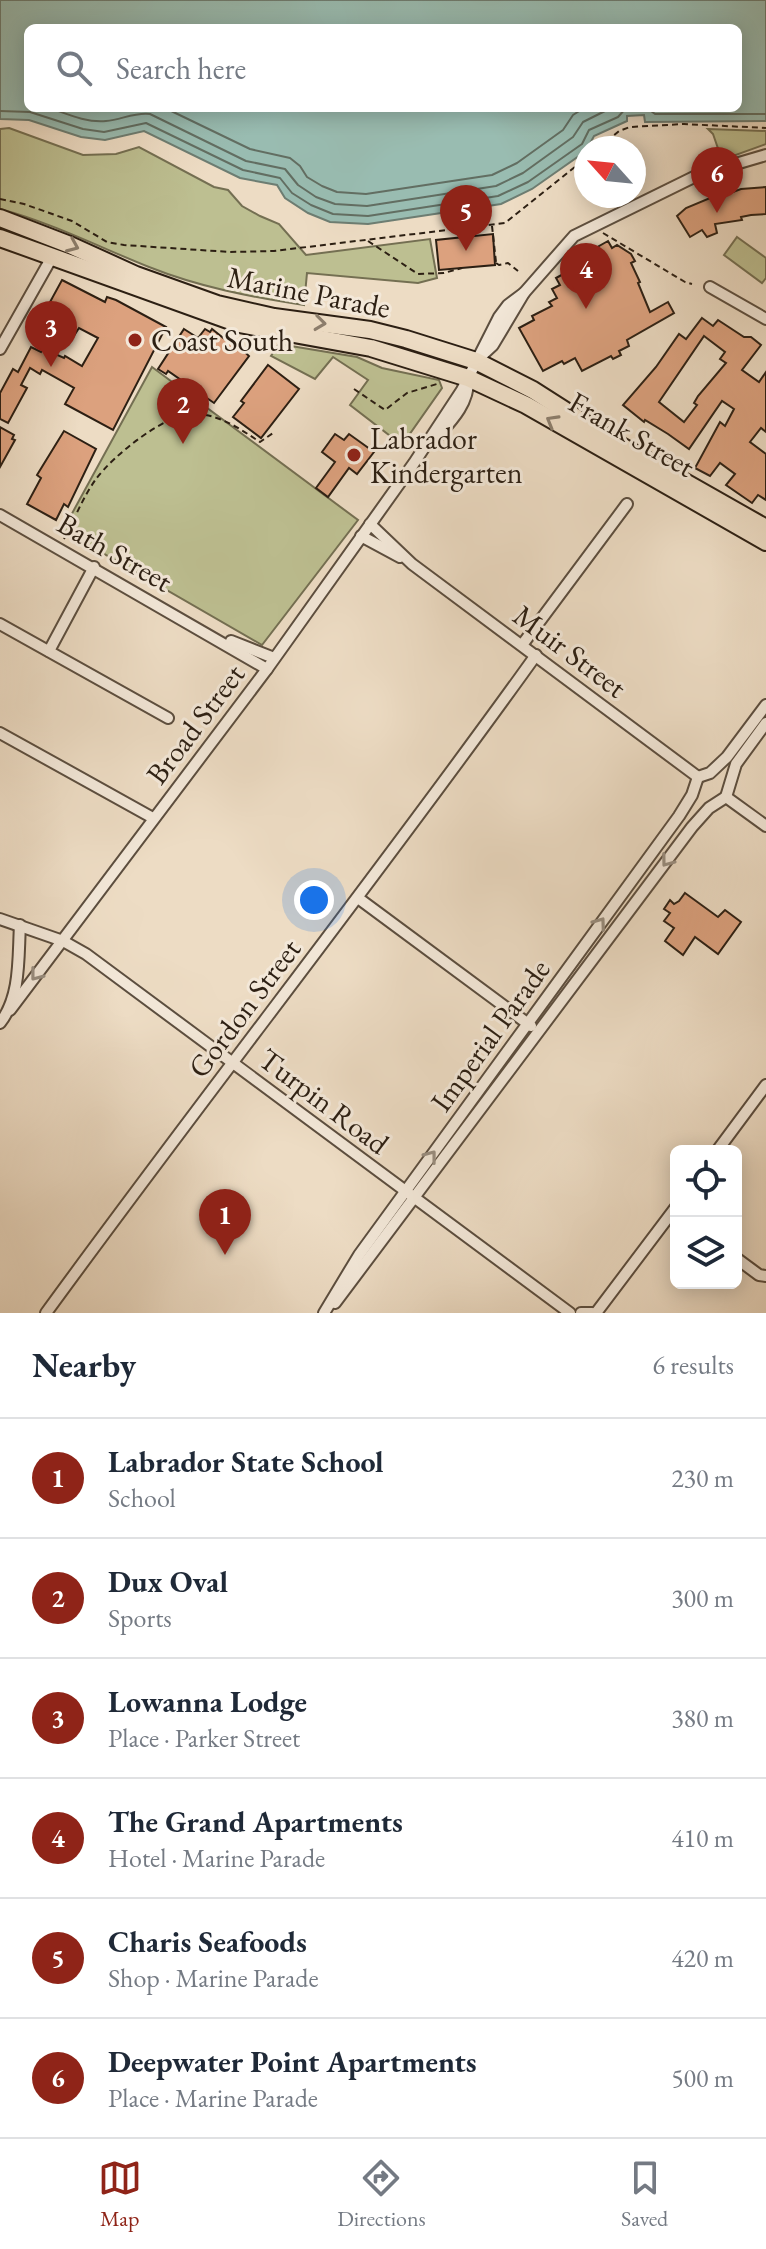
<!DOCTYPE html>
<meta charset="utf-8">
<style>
body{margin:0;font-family:"EB Garamond",serif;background:#f6f6f7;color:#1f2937}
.controls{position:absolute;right:24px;bottom:24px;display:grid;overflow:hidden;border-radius:12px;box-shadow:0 4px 20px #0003}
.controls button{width:72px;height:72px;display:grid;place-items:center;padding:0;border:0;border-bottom:2px solid #e0e1e3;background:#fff;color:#1f2937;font:40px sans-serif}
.compass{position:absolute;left:574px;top:136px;width:72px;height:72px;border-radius:50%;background:#fff;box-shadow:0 4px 20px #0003;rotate:297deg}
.you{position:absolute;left:314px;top:900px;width:28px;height:28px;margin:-20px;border:6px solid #fff;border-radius:50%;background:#1a73e8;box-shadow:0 0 0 12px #1a73e833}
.badge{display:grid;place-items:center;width:52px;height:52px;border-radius:50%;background:#8f2418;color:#fff;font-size:26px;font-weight:700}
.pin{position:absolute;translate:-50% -66px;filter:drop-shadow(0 2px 4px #0008)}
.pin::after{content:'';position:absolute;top:42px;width:28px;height:24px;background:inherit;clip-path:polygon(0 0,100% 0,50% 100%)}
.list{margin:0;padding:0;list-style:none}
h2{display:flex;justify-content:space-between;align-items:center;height:104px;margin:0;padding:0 32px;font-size:34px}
h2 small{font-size:26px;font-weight:400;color:#747a83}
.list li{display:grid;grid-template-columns:52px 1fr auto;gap:24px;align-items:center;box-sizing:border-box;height:120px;padding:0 32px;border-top:2px solid #e0e1e3}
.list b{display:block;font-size:30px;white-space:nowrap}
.list p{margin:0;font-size:26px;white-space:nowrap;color:#747a83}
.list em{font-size:26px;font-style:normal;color:#747a83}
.icon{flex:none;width:44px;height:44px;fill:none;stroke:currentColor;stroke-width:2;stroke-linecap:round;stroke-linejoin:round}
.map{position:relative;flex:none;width:766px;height:1313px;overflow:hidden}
.search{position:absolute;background:#fff;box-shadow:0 4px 20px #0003;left:24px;right:24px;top:24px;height:88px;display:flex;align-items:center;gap:20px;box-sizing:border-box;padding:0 28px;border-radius:12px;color:#747a83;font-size:30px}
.sheet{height:824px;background:#fff}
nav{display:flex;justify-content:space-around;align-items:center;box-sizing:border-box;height:112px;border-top:2px solid #e0e1e3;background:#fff;font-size:22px;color:#747a83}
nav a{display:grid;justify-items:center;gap:4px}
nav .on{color:#8f2418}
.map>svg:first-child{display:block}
.green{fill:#bdbf91;stroke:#746f52;stroke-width:2}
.water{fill:#99bcb1;stroke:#6d7d72;stroke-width:2;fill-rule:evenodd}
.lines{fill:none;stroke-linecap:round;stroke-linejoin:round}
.shore{stroke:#626e62;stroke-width:2}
.building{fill:#dca17e;stroke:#2c1f13;stroke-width:2;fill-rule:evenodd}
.minor-casing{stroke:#5c4e3f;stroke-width:14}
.highway-casing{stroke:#2c1f13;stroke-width:20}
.path{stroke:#2c1f13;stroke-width:2;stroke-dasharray:6 4;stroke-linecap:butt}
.minor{stroke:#f3e8d9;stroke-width:10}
.highway{stroke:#eddcc4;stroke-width:16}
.oneway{stroke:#8c7e6c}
.oneway2{stroke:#998e80}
.poi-dot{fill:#8f2418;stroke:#f3e8d9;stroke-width:3}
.labels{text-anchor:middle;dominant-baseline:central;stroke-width:6;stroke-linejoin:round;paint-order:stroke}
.street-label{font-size:30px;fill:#2c1f13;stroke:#f3e8d9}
.poi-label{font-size:30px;fill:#2c1f13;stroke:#f3e8d9;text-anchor:start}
</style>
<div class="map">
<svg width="766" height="1313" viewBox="0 0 766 1313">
<rect width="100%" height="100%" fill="#eddcc4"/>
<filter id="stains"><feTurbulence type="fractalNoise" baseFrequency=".0025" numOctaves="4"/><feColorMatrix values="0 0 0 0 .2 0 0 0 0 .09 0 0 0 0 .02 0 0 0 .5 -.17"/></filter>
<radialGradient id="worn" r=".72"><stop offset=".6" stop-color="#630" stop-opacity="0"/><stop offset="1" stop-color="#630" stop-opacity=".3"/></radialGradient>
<g class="green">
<path d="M9,128L83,155L116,154L139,147L214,187L228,190L242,206L260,216L279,224L306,255L430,239L437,278L418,283L307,273L304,305C251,297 199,287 149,267C99,247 52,223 0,209V129Z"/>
<path d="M708,129L766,131V144L722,160L713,134Z"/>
<path d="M737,237L766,258V278L762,283L724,255Z"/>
<path d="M279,344L357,357L382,368L439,380L442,388L402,445L350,405L368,380L333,357L315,379L271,356Z"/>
<path d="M152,367L358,520L262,645L63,530Z"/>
</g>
<path class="water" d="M0,0H766V121L645,122L644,115L627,116V121L594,136L586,151L532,189L501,204L368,224L330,222L308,213L285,198L277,185L240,178L144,131L105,140L81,137L29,120L0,119ZM738,28V108H28V28Z"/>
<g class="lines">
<g class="shore">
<path d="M50,108C67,114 87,123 106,121C121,120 134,112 150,114L246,161L285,169L298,185L316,197L335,204L367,206L496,186L523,173L573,137L583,122L611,108"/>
<path d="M165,108L250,149L290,158L300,166L307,177L322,186L337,192L366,194L492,175L517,163L563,130L573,115L584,108"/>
<path d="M647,108L655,114H766"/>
<path d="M0,111L30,112L83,129L104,132L146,123L243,170L280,178L292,193L311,205L333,214L368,216L498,196L528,182L582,144L589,130L618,117L626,108"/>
</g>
</g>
<g class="building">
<path d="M766,187V214L751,215L741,217L742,220L715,224L717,233L707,237L702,230L690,237L677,216L686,208L710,198L711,200L741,189Z"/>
<path d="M493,234L495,265L439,270L436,240Z"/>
<path d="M608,241L612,248L617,245L631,254L635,261L631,263L640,282L638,283L650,312L668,302L674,313L627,340L629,346L619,351L621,355L613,359L611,356L582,371L575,358L564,364L562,361L543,371L519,328L534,320L532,316L552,306L549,302L557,298L552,289L560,285L556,278L580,265L576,259Z"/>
<path d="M62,280L105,302L107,297L116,300L166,327L113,430L65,404L74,388L42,370L40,374L30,368L21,385L27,388L8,423L0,419V393L13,369L18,372L31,347L41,352L43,349L52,355L53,353L64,358L65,356L82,366L98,338L79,328L70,342L38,324Z"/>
<path d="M702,318L713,326L718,320L744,337H751L761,345L742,370L759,382L766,372V432L761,428L750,442L766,454V500L758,495L752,503L726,485L735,474L720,463L710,476L695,468L720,422L725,426L734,409L722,401L689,449L668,434L645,420L644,422L623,405L656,367L679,334L686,339ZM704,336L725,352L720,359L726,363L698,396L694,403L697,405L684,422L659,402Z"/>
<path d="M184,329L198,338L205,329L210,332L212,329L227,341L233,344L234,342L249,356L214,403L168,371L166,374L158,369Z"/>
<path d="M268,365L299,389L261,438L233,417L244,403L241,401Z"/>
<path d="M0,427L14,435L12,439L15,440L0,467Z"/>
<path d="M64,431L96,449L68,507L64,504L56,520L27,504L41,478L37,475Z"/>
<path d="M335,434L344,440L349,434L374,452L357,474L349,468L328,497L316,488L335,462L322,452Z"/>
<path d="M685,893L718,917L725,910L741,922L718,954L695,937L683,955L665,941L674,928L664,921L670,913L664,909L670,900L674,904L679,901Z"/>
</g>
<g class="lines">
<defs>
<g id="minor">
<path d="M710,287L766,319"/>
<path d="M0,349L52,257"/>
<path d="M480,357L493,345L524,293L574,236L698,175L766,155"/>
<path d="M431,444C447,425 469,406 468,380"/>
<path d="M0,515L267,669"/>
<path d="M370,524L412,564L698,777"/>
<path d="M361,536L400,557"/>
<path d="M0,624L168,718"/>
<path d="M231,641L274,658"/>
<path d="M522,645L627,504"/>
<path d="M49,651L94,567"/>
<path d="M0,733L153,818"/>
<path d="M698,777L710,773L727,757L766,705"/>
<path d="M726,797L736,764L766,723"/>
<path d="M726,797L766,826"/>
<path d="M358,898L531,1026"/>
<path d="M0,919L63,941L86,954L570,1313"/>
<path d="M10,1010L267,669L414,463L462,390L499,317L508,305L524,293"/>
<path d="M0,1023C21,996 18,958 20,925"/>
<path d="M717,1151L766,1085"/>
<path d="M736,1258L759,1275L766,1276"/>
<path d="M335,1303L692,827L709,808L726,797"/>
<path d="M46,1313C207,1092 377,877 536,655"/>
<path d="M324,1313L359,1255L679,816L692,795L698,777"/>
<path d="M581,1313H592"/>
<path d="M596,1313L676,1207"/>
</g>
<g id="highway">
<path d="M0,218L70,245L136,275L217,304L274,317L370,330L406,339L476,361L533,390L616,443L766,528"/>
<path d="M0,238L239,324L371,348L468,378L526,405L766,542"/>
</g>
</defs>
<use href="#minor" class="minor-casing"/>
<use href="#highway" class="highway-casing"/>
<g class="path">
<path d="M599,148L619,131L630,127L684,124L766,128"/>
<path d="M0,199L24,204L72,221L107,242L124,245L230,252L274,251L505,223L586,158"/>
<path d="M492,226L496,262"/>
<path d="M603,233L685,282L692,284"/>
<path d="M368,241L418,274L444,273L462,268"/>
<path d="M496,263L499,265L508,263L518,271"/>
<path d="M354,389L385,410L407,393L437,384"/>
<path d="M64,539C74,520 83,497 96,479C113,456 163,415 192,414C218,413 240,429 260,442L273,433"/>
</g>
<use href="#minor" class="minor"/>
<use href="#highway" class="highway"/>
</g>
<defs><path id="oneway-chevron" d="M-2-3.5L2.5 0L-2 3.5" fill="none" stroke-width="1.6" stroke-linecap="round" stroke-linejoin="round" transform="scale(2)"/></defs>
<g class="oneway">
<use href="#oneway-chevron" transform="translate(73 246) rotate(23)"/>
<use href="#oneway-chevron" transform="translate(320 323) rotate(7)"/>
<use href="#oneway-chevron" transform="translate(552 421) rotate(-150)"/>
</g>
<g class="oneway2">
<use href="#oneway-chevron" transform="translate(667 861) rotate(127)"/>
<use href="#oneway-chevron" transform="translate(600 923) rotate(-54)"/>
<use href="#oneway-chevron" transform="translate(36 975) rotate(128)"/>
<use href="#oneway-chevron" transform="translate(431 1156) rotate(-52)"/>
</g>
<g class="poi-dot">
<circle cx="135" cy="340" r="8"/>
<circle cx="354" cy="455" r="8"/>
</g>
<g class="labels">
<g class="street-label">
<text transform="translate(309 292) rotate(11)">Marine Parade</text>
<text transform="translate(632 434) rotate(30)">Frank Street</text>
<text transform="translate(115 552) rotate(30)">Bath Street</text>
<text transform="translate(570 651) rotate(37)">Muir Street</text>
<text transform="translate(195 724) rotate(-53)">Broad Street</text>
<text transform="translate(244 1008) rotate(-53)">Gordon Street</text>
<text transform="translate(490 1035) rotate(-54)">Imperial Parade</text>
<text transform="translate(324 1101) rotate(37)">Turpin Road</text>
</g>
<g class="poi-label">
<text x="151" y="340">Coast South</text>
<text x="370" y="438">Labrador<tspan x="370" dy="34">Kindergarten</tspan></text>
</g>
</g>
<rect width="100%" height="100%" filter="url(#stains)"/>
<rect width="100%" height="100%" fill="url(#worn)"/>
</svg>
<div class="controls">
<button><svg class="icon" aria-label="locate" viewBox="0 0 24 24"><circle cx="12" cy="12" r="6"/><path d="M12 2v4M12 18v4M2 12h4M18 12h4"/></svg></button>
<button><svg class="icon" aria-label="layers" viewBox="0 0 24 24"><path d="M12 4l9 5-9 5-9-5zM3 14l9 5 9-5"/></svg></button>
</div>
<svg class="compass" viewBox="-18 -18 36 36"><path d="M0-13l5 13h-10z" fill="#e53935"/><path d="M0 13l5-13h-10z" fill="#747a83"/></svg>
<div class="you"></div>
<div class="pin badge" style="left:225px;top:1255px">1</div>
<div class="pin badge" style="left:183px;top:444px">2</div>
<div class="pin badge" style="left:51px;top:367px">3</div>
<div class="pin badge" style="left:586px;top:309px">4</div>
<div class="pin badge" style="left:466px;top:251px">5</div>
<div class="pin badge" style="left:717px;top:213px">6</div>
<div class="search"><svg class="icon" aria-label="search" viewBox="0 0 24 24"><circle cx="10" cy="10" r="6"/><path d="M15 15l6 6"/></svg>Search here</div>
</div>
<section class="sheet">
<h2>Nearby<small>6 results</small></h2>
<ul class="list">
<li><span class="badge">1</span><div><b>Labrador State School</b><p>School</p></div><em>230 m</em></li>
<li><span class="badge">2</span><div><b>Dux Oval</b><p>Sports</p></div><em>300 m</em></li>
<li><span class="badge">3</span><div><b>Lowanna Lodge</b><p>Place · Parker Street</p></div><em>380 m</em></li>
<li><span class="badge">4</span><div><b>The Grand Apartments</b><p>Hotel · Marine Parade</p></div><em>410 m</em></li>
<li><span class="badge">5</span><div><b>Charis Seafoods</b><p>Shop · Marine Parade</p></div><em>420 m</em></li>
<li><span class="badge">6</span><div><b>Deepwater Point Apartments</b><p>Place · Marine Parade</p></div><em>500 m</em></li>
</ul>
</section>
<nav>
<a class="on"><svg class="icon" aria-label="map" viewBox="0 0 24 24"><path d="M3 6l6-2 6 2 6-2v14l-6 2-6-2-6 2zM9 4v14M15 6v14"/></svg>Map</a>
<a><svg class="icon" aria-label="directions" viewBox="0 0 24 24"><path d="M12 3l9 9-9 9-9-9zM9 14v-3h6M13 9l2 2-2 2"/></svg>Directions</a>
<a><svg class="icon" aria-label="saved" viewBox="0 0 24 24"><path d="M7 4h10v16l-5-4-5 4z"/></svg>Saved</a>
</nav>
